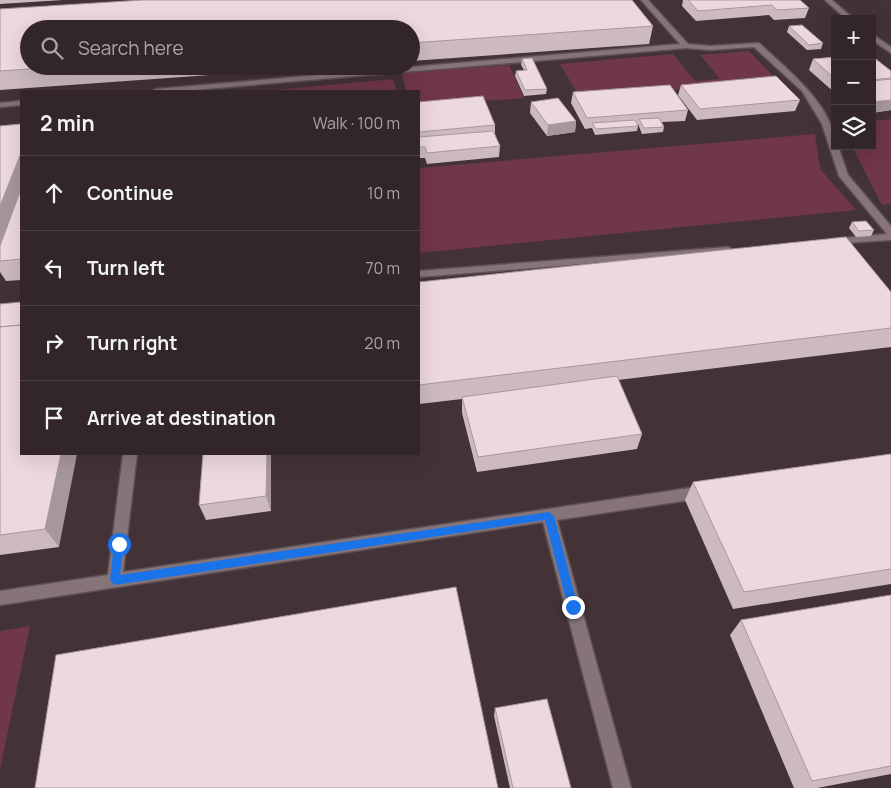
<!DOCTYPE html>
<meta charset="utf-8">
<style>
body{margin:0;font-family:Manrope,sans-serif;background:#3a2e31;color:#f1f3f6}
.controls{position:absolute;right:15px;top:15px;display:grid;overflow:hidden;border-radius:0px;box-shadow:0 5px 20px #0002}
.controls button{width:45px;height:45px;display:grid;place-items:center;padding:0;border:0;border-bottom:1px solid #4d4346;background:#322629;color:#f1f3f6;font:25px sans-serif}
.stop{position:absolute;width:15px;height:15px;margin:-11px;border:4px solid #1a73e8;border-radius:50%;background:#fff}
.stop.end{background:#1a73e8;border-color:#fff;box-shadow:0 1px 5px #0008}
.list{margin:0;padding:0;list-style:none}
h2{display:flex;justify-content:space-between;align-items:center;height:65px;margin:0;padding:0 20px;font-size:21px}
h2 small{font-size:16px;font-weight:400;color:#a8a5a8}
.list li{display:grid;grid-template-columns:32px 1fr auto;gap:15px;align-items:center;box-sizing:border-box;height:75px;padding:0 20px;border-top:1px solid #4d4346}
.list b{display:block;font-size:19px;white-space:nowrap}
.list em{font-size:16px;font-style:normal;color:#a8a5a8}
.icon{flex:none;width:28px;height:28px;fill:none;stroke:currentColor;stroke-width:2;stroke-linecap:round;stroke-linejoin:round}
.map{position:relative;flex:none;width:891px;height:788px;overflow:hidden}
.search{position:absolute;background:#322629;box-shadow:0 5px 20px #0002;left:20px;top:20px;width:400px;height:55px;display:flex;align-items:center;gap:12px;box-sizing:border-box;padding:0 18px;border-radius:28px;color:#a8a5a8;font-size:19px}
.panel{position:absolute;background:#322629;box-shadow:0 5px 20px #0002;left:20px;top:90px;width:400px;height:365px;border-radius:0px}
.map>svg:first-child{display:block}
.green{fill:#703649}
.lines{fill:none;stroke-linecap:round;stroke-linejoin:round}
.service-casing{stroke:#5d4f53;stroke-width:3}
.tertiary-casing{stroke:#5d4f53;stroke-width:3}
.service{fill:#867478;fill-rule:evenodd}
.tertiary{fill:#867478;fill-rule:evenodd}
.wall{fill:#ccbabe}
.shaded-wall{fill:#a6979b}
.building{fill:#edd8dd;stroke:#a6979b}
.route{fill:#1a73e8}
</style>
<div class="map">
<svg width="891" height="788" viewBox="0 0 891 788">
<rect width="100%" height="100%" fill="#433337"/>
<g class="green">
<path d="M749,51L778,81L580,98L560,64L673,54L695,81L720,79L700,55Z"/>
<path d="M509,65L524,98L419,106V91H406L402,73Z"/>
<path d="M393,79L397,91H264Z"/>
<path d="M891,119V204L882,205L852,146H872V121Z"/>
<path d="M815,134L820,169L856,210L419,253V168Z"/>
<path d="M30,626L0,769V631Z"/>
</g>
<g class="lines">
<defs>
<g id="service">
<path d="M641,0H648L688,44L710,46L759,43C786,69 835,106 835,146H838L848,175L891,226V240L828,244L827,242L832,239L887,234L839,176L822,124L802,91L754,47L710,50L686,48L182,91H152L156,89L680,44Z"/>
<path d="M21,101V105L0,107V103Z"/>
<path d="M728,247L733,250L732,252L419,277V271Z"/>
<path d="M123,454H137L123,572L703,486L708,488L710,492L708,496L703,498L557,520L631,788H613L543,522L0,605V591L108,575Z"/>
</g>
<g id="tertiary">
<path d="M825,0H832L854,19H846Z"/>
<path d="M872,34L891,47V53L872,40Z"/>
</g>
</defs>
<use href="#service" class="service-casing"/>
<use href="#tertiary" class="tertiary-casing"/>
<use href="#service" class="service"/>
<use href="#tertiary" class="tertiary"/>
</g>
<g class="wall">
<path d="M0,0H63L0,4Z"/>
<path d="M683,0H800L809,8L805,18L774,20L769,15L696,21L682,6Z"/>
<path d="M0,9L653,26L649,44L411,61V29L29,66H335L0,90Z"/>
<path d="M789,26L823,43L821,49L807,50L787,32Z"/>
<path d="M872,56L891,71V110L872,113Z"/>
<path d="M835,57V93L809,70L813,59Z"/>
<path d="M522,59L547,89L546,94L524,96L515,76L516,71L524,70L521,65Z"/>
<path d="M681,85L800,100L795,111L697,120L678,95Z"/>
<path d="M573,92L688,110L685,121L662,122L664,127L663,132L642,134L638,124V126L637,131L595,135L592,128L585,129L571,103Z"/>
<path d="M419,102L495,125V134L500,146L499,157L427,164L425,158H419Z"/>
<path d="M531,102L576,121L575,132L547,136L530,113Z"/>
<path d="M21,124V280L6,281L0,272V126Z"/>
<path d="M852,222L874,230L871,236L856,237L849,228Z"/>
<path d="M419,282L891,292V347L618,380L642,434L637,449L477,472L462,413V399L419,404Z"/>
<path d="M0,304L59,547L0,555Z"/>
<path d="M203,454H271V511L206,520L199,505Z"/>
<path d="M891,454V584L733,609L685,500L693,482Z"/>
<path d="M891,595V774L817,788H794L730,635L741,620Z"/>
<path d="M495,708L571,788H510L494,716Z"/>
</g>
<g class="shaded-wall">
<path d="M891,100V110L872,113V102Z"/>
<path d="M576,121L575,132L547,136L548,125Z"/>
<path d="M21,153V197L0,253V206Z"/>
<path d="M61,454H77L59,547L45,529Z"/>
<path d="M267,454H271V511L266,496Z"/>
</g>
<g class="building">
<path d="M143,0H632L653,26L411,43V29H29V66H71L0,71V9Z"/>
<path d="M688,0H800L809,8L777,10L772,5L698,11Z"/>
<path d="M802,25L823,43L809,45L789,26Z"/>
<path d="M872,56L891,71V78L872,80Z"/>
<path d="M835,57V79L813,59Z"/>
<path d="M532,58L547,89L525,90L516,71L527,70L522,59Z"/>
<path d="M776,76L800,100L700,109L681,85Z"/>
<path d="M891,79V100L872,102V81Z"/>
<path d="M670,85L688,110L587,118L573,92Z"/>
<path d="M483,96L495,125L419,132V102Z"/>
<path d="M558,98L576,121L548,125L531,102Z"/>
<path d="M659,118L664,127L644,128L639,119Z"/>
<path d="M635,120L638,126L596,129L592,123Z"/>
<path d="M21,124V153L0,206V126Z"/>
<path d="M493,131L500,146L427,153L425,147H419V137Z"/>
<path d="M21,189V259L0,261V246Z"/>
<path d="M866,221L874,230L859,231L852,222Z"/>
<path d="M846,237L891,292V328L419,385V282Z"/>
<path d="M21,302V325L0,327V304Z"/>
<path d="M21,325V454H61L45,529L0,535V327Z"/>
<path d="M617,376L642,434L478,457L462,397Z"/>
<path d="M203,454H267L266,496L199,505Z"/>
<path d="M891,454V569L744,592L693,482Z"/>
<path d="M456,587L498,788H35L56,655Z"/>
<path d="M891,595V766L812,781L741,620Z"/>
<path d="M547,699L571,788H513L495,708Z"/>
</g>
<path class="route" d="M549,512L554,516L578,607L573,611L568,607L545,520L115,585L110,580L114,544L119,540L124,544L120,575Z"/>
</svg>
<div class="controls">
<button>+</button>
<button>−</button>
<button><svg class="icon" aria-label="layers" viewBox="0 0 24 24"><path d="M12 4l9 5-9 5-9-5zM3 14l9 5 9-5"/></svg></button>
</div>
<div class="stop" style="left:119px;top:544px"></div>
<div class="stop end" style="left:573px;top:607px"></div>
<div class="search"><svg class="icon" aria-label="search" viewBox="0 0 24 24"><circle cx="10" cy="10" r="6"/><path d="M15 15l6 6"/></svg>Search here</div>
<section class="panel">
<h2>2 min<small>Walk · 100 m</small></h2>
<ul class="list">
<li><svg class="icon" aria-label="ahead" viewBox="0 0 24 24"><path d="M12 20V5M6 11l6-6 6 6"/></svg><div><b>Continue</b></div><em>10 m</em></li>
<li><svg class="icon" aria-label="left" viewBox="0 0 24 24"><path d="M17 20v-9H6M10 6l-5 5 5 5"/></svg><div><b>Turn left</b></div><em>70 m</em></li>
<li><svg class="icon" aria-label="right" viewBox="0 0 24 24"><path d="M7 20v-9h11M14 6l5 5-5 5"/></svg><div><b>Turn right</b></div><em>20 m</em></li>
<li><svg class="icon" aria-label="arrive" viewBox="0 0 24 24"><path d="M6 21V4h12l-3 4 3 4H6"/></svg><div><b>Arrive at destination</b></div></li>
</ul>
</section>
</div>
